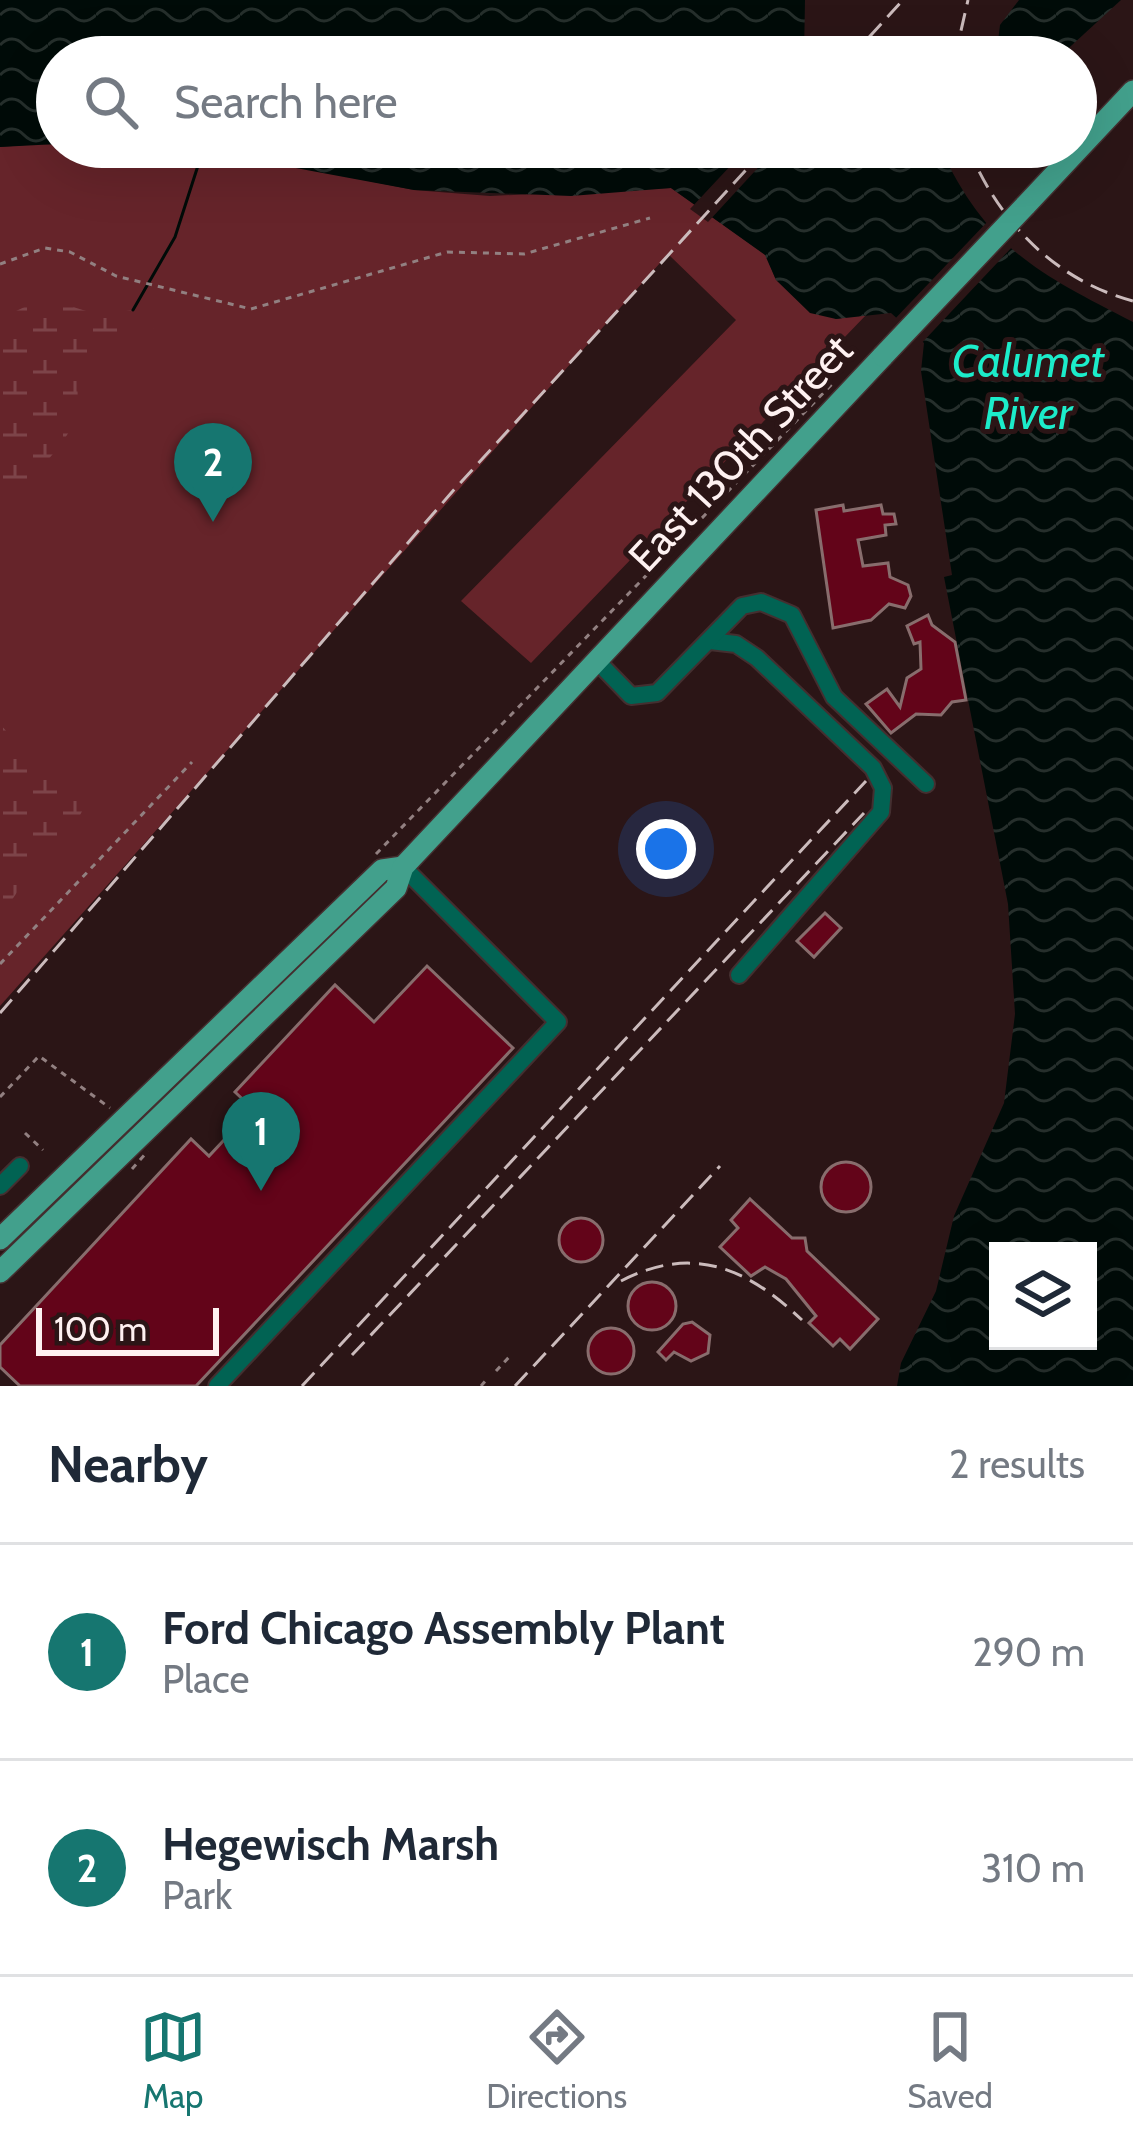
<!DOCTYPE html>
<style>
body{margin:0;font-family:Cabin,sans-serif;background:#f2f2f3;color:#1f2937}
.controls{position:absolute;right:36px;bottom:36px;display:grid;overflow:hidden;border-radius:0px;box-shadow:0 12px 48px #0002}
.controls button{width:108px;height:108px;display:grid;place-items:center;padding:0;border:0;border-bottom:3px solid #e0e1e3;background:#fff;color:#1f2937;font:60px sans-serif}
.scale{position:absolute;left:36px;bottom:30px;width:183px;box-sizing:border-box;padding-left:12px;border:6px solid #fef1f1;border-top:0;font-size:33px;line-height:42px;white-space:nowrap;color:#fef1f1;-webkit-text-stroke:9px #2b1516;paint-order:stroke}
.you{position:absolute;left:666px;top:849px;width:42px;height:42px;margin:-30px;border:9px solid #fff;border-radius:50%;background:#1a73e8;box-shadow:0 0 0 18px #1a73e833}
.badge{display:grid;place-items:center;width:78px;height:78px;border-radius:50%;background:#167670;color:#fff;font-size:39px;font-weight:700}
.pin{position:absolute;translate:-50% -99px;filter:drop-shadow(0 3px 6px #0008)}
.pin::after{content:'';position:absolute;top:63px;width:42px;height:36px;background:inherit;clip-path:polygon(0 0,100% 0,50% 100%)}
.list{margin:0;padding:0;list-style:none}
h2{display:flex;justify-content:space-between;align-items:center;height:156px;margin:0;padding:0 48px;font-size:51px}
h2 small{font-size:39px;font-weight:400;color:#747a83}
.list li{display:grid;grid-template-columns:78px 1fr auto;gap:36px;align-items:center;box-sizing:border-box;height:216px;padding:0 48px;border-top:3px solid #e0e1e3}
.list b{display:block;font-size:45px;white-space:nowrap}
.list p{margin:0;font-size:39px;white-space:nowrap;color:#747a83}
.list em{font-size:39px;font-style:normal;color:#747a83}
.icon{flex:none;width:66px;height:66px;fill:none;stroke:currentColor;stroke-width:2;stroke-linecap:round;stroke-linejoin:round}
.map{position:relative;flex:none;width:1133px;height:1386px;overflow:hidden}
.search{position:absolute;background:#fff;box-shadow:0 12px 48px #0002;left:36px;right:36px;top:36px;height:132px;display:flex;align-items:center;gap:30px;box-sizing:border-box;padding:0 42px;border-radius:66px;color:#747a83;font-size:45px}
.sheet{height:588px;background:#fff}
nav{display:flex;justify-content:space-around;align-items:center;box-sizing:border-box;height:168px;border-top:3px solid #e0e1e3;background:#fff;font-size:33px;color:#747a83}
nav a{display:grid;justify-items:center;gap:6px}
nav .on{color:#167670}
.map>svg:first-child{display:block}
.green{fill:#66242a}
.wetland{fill:url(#wetland-marsh)}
.water{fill:url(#water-waves);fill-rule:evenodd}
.pier{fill:#2b1516}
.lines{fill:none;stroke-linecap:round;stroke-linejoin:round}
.stream{stroke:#000b08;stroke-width:3}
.building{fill:#630419;stroke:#886d6d;stroke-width:3}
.minor-casing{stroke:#442f30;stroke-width:20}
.major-casing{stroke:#442f30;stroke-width:24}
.path{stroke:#928081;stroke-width:3;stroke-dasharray:6 6;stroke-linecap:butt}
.minor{stroke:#016353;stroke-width:16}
.major{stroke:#42a08c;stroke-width:21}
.rail{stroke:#cbbbbc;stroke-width:3;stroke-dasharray:18 9;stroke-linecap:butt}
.major-bridge-casing{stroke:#442f30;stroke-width:24;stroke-linecap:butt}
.major-bridge{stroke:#42a08c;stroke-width:21}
.labels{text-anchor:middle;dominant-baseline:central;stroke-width:10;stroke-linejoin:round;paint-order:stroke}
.street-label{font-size:42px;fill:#fef1f1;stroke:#2b1516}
.water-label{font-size:45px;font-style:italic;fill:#1cecca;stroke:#2b1516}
</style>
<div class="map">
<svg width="1133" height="1386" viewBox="0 0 1133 1386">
<defs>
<pattern id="wetland-marsh" width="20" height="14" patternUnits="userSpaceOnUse" patternTransform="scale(3)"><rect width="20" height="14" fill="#66242a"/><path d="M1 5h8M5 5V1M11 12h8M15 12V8" fill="none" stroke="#7d4449"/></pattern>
<pattern id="water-waves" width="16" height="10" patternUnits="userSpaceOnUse" patternTransform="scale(3)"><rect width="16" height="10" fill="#000b08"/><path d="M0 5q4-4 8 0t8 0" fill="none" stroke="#262f2c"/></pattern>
</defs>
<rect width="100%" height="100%" fill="#2b1516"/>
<path class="green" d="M38,144L204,148L414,190L490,196L671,188L766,255L776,280L836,319L868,313L531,663L461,601L736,320L668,254L0,1006V147Z"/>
<g class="wetland">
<path d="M44,298L99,315L133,310L156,324L150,333C122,339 77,343 77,381C78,398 79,412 71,428C56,457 23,484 0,507V333L16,311Z"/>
<path d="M0,724L32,760L80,783L88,797C72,847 15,875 0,926Z"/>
</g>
<g class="water">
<path d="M0,0H805L804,57H57V144L0,147Z"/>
<path d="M1019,0H1121L1059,57H996L1000,25Z"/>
<path d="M183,147H940C986,248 1038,273 1133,322V1386H897L901,1363L936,1291L954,1216L1004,1103L1015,1014L1008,904L944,577L952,575L921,371L924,343L891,313L836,319L810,313L776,280L765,255L671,188L571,196L414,190ZM998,1251H1088V1341H998Z"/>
</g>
<g class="pier">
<path d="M748,147H777L708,222L690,209Z"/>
<path d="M989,220L1014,245L918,347L892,322Z"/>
</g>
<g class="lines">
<path class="stream" d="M133,310L175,237L204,147"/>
</g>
<g class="building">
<path d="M843,505L844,511L881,505L883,514H894L896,524L885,525L886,535L858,540L863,566L888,563L890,577L908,585L911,596L905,608L889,604L871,620L833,628L816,510Z"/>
<path d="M928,615L932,625L955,642L966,700L952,702L941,715L916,714L891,733L866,704L887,689L900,707L907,678L921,669L920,642L914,644L907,626Z"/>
<path d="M825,913L841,928L814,957L797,941Z"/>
<path d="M427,966L513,1048L196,1386H20L0,1367V1345L191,1139L209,1156L253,1109L235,1092L335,985L374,1022Z"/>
<circle cx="846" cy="1187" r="25"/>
<path d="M750,1199L792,1238H805L807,1251L878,1319L850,1349L840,1339L833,1346L809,1323L816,1316L786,1279L765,1267L751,1276L720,1247L738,1228L731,1220Z"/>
<circle cx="581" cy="1240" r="22"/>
<circle cx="652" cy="1306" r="24"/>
<path d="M692,1322L710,1335L708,1353L691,1361L674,1352L666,1360L658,1352L683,1324Z"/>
<circle cx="611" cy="1351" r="23"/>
</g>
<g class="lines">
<defs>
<g id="minor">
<path d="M710,641L736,644L757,658L873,768L883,788L881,812L739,975"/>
<path d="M598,662L631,696L657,693L742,606L761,602L792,615L834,697L926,784"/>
<path d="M0,1186L20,1166"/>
<path d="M217,1386L558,1022L403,867"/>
</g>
<g id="major">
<path d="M1025,206L1133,91"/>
<path d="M0,1239L382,870L403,867"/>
<path d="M0,1272L396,888L403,867L883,356"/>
</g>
</defs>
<use href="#minor" class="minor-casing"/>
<use href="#major" class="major-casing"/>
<g class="path">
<path d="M0,264L45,248L70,252L116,276L251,309L447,252L524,254L650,218"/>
<path d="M376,854L833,383"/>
<path d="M0,964L192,762"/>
<path d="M0,1097L39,1056L110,1108"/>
<path d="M25,1133L43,1150"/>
<path d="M132,1169L148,1151"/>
<path d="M496,1371L511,1355"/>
<path d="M481,1386L487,1379"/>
</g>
<use href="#minor" class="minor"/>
<use href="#major" class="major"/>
<g class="rail">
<path d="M851,57L903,0"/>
<path d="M955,57L968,0"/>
<path d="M968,147C998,221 1054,280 1133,301"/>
<path d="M0,1013L452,492L767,147"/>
<path d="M621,1281C693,1244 747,1268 802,1320"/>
<path d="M352,1355L864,813"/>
<path d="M302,1386L866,781"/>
<path d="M515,1386L720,1166"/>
</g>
<defs>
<path id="major-bridge" d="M883,356L1025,206"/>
</defs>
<use href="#major-bridge" class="major-bridge-casing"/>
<use href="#major-bridge" class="major-bridge"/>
</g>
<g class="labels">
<g class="street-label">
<text transform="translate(740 453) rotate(-47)">East 130th Street</text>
</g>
<g class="water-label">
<text x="1028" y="361">Calumet<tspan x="1028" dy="52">River</tspan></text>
</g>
</g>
</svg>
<div class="controls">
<button><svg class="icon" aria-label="layers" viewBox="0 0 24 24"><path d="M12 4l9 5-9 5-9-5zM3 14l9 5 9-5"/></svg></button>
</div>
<div class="scale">100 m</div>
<div class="you"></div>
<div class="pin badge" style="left:261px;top:1191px">1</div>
<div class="pin badge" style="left:213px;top:522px">2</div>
<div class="search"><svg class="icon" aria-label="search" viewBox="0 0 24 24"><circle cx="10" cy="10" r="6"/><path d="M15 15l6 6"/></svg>Search here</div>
</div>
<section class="sheet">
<h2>Nearby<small>2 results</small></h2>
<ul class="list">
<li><span class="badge">1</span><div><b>Ford Chicago Assembly Plant</b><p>Place</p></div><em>290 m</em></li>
<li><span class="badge">2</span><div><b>Hegewisch Marsh</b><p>Park</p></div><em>310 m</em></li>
</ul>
</section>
<nav>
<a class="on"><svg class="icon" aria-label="map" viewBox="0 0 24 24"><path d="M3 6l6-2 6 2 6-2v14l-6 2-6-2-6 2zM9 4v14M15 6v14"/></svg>Map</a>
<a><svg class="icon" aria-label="directions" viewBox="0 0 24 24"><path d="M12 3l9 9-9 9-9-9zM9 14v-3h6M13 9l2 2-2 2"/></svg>Directions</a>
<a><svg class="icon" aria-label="saved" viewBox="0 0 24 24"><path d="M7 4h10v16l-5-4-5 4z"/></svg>Saved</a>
</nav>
